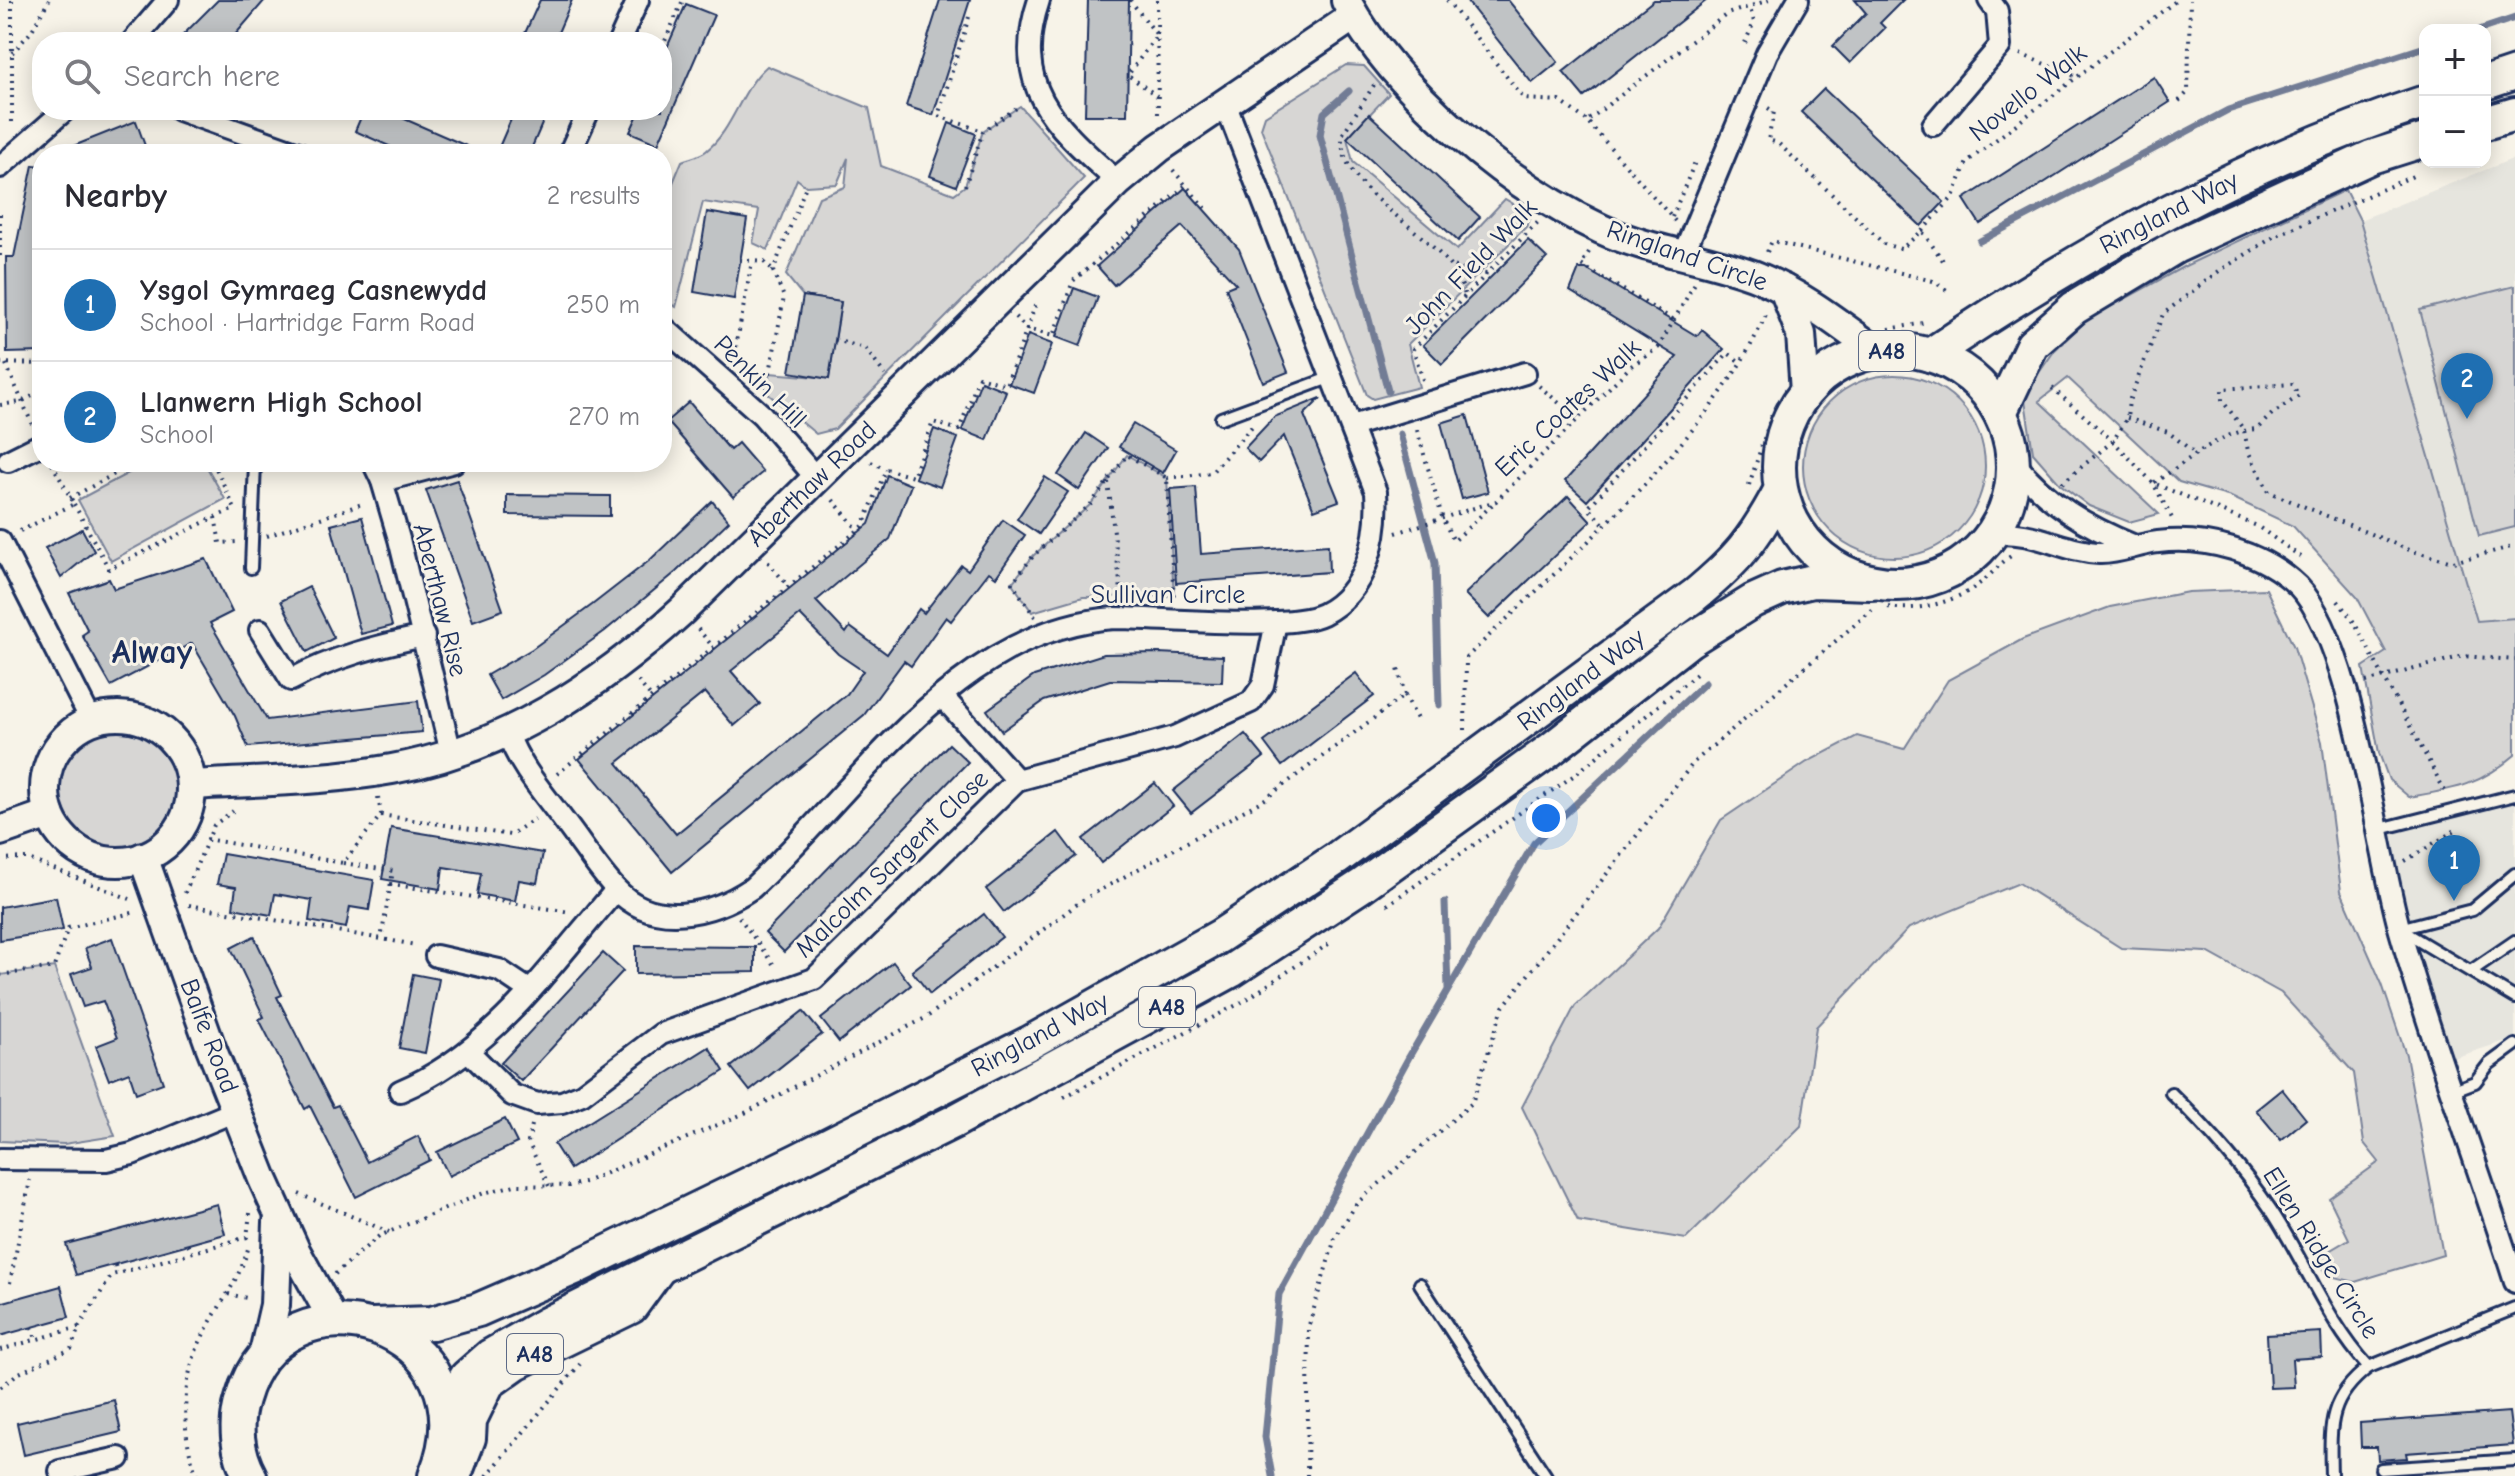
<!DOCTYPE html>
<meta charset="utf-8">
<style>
body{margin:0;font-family:"Comic Neue",sans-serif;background:#f7f7f7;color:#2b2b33}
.controls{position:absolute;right:24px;top:24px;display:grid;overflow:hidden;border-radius:16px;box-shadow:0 4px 20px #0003}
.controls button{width:72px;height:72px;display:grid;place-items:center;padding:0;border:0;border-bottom:2px solid #e1e1e2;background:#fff;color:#2b2b33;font:40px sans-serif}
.you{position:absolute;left:1546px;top:818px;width:28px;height:28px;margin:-20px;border:6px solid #fff;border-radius:50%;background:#1a73e8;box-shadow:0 0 0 12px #1a73e833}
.badge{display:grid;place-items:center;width:52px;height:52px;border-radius:50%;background:#1f6fb2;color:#fff;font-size:26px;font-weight:700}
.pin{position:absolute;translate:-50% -66px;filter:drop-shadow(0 2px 4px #0008)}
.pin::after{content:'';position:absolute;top:42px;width:28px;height:24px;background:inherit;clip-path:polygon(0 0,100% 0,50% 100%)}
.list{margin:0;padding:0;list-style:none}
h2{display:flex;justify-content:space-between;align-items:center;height:104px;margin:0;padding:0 32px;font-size:34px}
h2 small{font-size:26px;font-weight:400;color:#7c7c81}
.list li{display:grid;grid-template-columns:52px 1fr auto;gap:24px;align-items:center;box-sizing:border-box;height:112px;padding:0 32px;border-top:2px solid #e1e1e2}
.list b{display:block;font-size:30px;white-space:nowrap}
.list p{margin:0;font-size:26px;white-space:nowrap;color:#7c7c81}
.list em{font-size:26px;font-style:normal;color:#7c7c81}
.icon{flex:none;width:44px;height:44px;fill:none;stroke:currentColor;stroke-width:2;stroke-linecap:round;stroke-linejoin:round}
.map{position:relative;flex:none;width:2515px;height:1476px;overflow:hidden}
.search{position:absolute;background:#fff;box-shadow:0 4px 20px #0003;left:32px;top:32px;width:640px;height:88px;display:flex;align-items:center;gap:20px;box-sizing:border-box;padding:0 28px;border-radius:32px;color:#7c7c81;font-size:30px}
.panel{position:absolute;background:#fff;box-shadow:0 4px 20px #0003;left:32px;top:144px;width:640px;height:328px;border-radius:32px}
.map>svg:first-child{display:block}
.built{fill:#e6e5de}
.green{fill:#d7d6d4;stroke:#798299;stroke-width:2}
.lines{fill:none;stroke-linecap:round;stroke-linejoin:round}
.stream{stroke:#727c95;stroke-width:7}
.building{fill:#c0c3c5;stroke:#1b2f5e;stroke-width:2;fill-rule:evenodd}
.lane-casing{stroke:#1b2f5e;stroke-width:16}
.street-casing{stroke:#1b2f5e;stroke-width:26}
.secondary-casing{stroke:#1b2f5e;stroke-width:34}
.primary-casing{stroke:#1b2f5e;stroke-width:38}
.path{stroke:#1b2f5e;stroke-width:4;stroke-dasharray:2 6;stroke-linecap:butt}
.lane{stroke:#f7f3e8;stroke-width:10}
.street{stroke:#f7f3e8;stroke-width:20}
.secondary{stroke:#f7f3e8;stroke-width:28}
.primary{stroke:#f7f3e8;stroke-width:32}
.labels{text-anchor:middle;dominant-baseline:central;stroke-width:6;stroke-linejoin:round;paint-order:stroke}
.shield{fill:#f7f3e8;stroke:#5d6a87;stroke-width:2}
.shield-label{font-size:24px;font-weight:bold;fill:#1b2f5e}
.street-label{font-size:26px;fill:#1b2f5e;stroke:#f7f3e8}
.district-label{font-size:34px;font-weight:bold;fill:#1b2f5e;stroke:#f7f3e8}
</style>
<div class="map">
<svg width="2515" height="1476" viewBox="0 0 2515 1476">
<rect width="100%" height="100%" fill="#f7f3e8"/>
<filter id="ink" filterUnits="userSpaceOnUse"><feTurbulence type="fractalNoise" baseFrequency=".0125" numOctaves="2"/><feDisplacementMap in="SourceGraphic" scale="16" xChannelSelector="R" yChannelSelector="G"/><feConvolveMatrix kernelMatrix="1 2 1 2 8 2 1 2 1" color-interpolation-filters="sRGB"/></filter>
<g filter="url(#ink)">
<g class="built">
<path d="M2515,158V618L2477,622L2360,220Z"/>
<path d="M2515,795V1038L2441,1062L2376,831Z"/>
</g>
<g class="green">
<path d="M1346,65L1364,66L1389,94L1347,138L1353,162L1457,250L1505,199L1532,215L1526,227L1408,344L1419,387L1373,399L1367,395L1261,128L1265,116Z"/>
<path d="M767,66L869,108L881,166L954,194L965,186L983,131L1020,106L1084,178L835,429L816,434L767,393L770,373L829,378L841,302L803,296L786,275L819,197L845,187L848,158L837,184L806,186L797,179L768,250L753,243L759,210L703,202L676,307L662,299V209L682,161C689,158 700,156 706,151C734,129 740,89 767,66Z"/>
<path d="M2345,190L2360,220L2477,621L2515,618V755C2479,786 2455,789 2409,797L2389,780L2379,753L2363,667L2386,652L2357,597L2293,526L2231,497L2179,482L2068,378L2039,401L2159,514L2129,522L2089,506L2060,484L2033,453L2024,394L2055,350L2088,319L2183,267Z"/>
<path d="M2515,286V527L2479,536L2420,310Z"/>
<circle cx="1894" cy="466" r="91"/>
<path d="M1127,455L1167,478L1174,596L1083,597L1032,612L1012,583L1034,555L1091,504Z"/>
<path d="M149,462H204L225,499L111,561L78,500Z"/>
<path d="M2266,589L2294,647L2322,742L2341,891L2382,984L2406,1055L2443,1255L2355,1282L2326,1275L2317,1258L2349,1239L2329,1198L2379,1162L2364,1143L2354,1073L2281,993L2207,952L2121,948L2019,883L1909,928L1816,1027L1801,1126L1686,1239L1578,1221L1522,1107L1575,1006L1658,928L1721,820L1807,762L1857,736L1904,749L1948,680L2023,639L2110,607L2188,592Z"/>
<circle cx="118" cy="789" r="59"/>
<path d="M54,967L115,1136L64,1144L0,1141V975Z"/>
</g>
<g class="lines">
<g class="stream">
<path d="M2479,30L2515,18"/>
<path d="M1349,91L1324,113L1320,135L1388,391"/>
<path d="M1980,241L2228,110L2425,47"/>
<path d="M1400,434L1435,563L1439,705"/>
<path d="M1445,902L1448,988"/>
<path d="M1272,1476L1265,1437L1279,1294L1409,1057L1534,843L1705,683"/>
</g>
</g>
<g class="building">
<path d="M218,0H265L229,42H176Z"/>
<path d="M540,0H572L554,42H521Z"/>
<path d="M940,0H970L933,115L906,106Z"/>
<path d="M1088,0H1129L1127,115H1085Z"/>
<path d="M1466,0H1508L1558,62L1532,83Z"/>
<path d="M1654,0H1707L1584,97L1563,72Z"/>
<path d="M1855,0H1903L1880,23L1885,28L1850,63L1833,46L1866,13Z"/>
<path d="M686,4L714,15L658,144L630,132L640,110H662V59Z"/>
<path d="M2154,77L2170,102L1980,224L1964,199Z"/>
<path d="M1824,89L1944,202L1921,226L1801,112Z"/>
<path d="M364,110H384L485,154H407L355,131Z"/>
<path d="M515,110H548L529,154H496Z"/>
<path d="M1369,114L1480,217L1458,241L1347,138Z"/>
<path d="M136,121L148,154H56V153Z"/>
<path d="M949,123L976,134L956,186L930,176Z"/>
<path d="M33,165L42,166V352L7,353L6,257H14Z"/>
<path d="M1185,188L1239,249L1288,372L1263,382L1226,288L1236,284L1182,226L1114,285L1097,266Z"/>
<path d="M707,212L747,219L734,299L694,292Z"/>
<path d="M1528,240L1547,258L1442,364L1423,345Z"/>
<path d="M1579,269H1586L1697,336L1702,330L1724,349L1587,501L1565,481L1677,357L1570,291Z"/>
<path d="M1074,288L1098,297L1080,346L1056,337Z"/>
<path d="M803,296L841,302L829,379L790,372Z"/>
<path d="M1028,335L1052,344L1034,393L1009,384Z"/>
<path d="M981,381L1006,391L987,440L962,430Z"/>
<path d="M1321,398L1304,415L1339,501L1314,510L1284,436L1259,462L1245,448L1274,417Z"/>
<path d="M689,402L730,450L738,443L763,472L733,497L667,421Z"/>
<path d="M1467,415L1488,492L1462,499L1441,423Z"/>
<path d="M1133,424L1176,450L1163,473L1119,447Z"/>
<path d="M934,429L958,438L940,487L915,478Z"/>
<path d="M1086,433L1108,448L1079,490L1058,475Z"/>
<path d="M887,475L911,485L890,539L816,601L846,633L850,627L887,654L919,609L924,613L961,565L968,570L1003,520L1025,535L996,577L989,572L951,621L946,617L911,666L904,661L864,715L672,872L579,759L869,524ZM800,615L838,654L863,671L847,694L676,834L617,763L705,692L734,726L760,704L731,671Z"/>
<path d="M1045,477L1068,492L1039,534L1017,519Z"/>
<path d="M457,480L503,610L473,621L426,490Z"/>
<path d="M1196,487L1201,554L1328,545L1329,572L1176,583L1170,489Z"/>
<path d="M507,495L610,496V516L507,515Z"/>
<path d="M1568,496L1591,521L1489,618L1465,594Z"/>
<path d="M712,501L729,521L676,572L605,631L544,675L501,700L487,675L532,649L592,605L650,560Z"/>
<path d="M362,517L392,626L361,634L331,525Z"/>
<path d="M82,529L94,551L61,578L45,548Z"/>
<path d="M206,559L232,612L210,623L267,720L418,701L422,732L248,747L235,716L192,643L111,686L82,635L88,631L69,593L109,579L114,589Z"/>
<path d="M309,587L334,638L307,652L281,601Z"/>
<path d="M1158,653L1223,656L1222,682L1110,680L1044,701L1002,731L987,710L1034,676L1104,654Z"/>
<path d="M1356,673L1374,696L1282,766L1264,742Z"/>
<path d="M1245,734L1264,757L1191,813L1173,791Z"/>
<path d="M949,744L968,762L784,952L765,933Z"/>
<path d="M1155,783L1173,806L1101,863L1083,839Z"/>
<path d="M391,828L543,853L537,883L519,880L515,901L477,894L481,873L443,867L440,889L382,879Z"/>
<path d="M1058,832L1076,856L1004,912L986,889Z"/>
<path d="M223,854L374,880L369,910L350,907L346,928L309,921L312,900L275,894L271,915L233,908L236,887L217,884Z"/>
<path d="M56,897L63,930L0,940V907Z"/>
<path d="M984,914L1002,937L930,994L912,971Z"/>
<path d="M254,936L282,995L277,997L333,1107L338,1105L367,1162L418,1136L430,1160L356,1197L310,1106L305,1109L259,1019L264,1017L231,948Z"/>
<path d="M112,938L163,1083L136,1093L129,1072L109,1080L96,1046L117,1038L103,1001L83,1007L71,974L92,967L85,948Z"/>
<path d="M636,946L755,947V972L636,974Z"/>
<path d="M603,953L623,971L521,1081L501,1063Z"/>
<path d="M893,962L911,985L839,1042L821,1019Z"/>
<path d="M413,974L439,979L425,1053L399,1048Z"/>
<path d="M803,1011L822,1034L750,1091L731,1067Z"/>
<path d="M709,1047L724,1071L570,1169L554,1144Z"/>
<path d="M2282,1089L2306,1119L2281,1140L2256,1110Z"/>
<path d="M505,1119L517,1143L449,1176L437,1152Z"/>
<path d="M217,1204L225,1234L76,1275L66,1244Z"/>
<path d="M61,1286L69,1317L0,1336V1303Z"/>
<path d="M2321,1332L2322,1357L2292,1359L2294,1387L2270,1388L2267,1335Z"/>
<path d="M114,1400L121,1432L24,1455L17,1423Z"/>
<path d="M2509,1412L2513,1445L2406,1453L2407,1458L2378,1460L2377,1447H2361L2360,1423Z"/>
</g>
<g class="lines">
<defs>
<g id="lane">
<path d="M1221,418L1332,377"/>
<path d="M251,568L255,462"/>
<path d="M2376,830L2515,795"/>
<path d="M2399,929L2472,910L2515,874"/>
<path d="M2401,930L2515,998"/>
<path d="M2471,971L2515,941"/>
<path d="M2451,1091L2475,1082L2489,1064L2515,1045"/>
<path d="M2171,1093C2208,1129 2242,1167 2271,1210C2305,1261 2327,1322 2369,1367"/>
<path d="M1420,1284L1546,1476"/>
<path d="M2381,1469L2515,1460"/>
<path d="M2331,1476C2330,1427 2327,1399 2369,1367L2515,1308"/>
</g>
<g id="street">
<path d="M1039,0C1009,89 1058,128 1118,182"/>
<path d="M132,42L168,0"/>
<path d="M619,42L638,0"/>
<path d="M179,110L301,154"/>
<path d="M1933,125L2000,46L1997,11L1989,0"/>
<path d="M569,154L589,110"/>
<path d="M0,167L65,110"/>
<path d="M1682,257L1767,53L1798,0"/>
<path d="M662,326L762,415L817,479"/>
<path d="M1352,426L1525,373"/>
<path d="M8,461L42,444"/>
<path d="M2013,461C2047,503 2085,526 2135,546"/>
<path d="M373,462L382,481L399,539L451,753"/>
<path d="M382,481L454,462"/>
<path d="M1993,534C2034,529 2060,551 2099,553C2118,554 2139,544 2158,542C2205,536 2263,552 2298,586C2354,644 2376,847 2400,931C2434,1050 2478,1165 2515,1282"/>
<path d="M0,541L91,720"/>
<path d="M260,630L291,680C333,657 377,646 424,636"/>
<path d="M942,696L1017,780"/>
<path d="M507,732C520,768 545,795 567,825C583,846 598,870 616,889C653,929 712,915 752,888C859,789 957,628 1115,618C1161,618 1288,631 1323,614C1367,592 1379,537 1376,492L1225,103"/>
<path d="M436,956L499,970L529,990"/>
<path d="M470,1053L512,1095L537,1104L562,1102L582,1094L661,1034L814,979L1017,780L1175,737L1251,702L1263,685L1276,622"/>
<path d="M400,1091C493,1052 551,964 616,890"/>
<path d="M0,1159L106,1160L132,1154L238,1110"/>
<path d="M60,1471L119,1458"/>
</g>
<g id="secondary">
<path d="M1346,1C1396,92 1507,185 1601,229C1651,252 1708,257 1758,277C1804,296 1836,322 1876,351"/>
<path d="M1784,289L1801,334L1805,392"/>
<circle cx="118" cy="789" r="73"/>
<path d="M191,785C258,781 325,781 392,769C504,749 600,686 683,610L1118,182L1159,148L1354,16"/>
<path d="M0,831L49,814"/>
<path d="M143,857L210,1045L263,1179L296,1252L334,1321"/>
<path d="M263,1357L275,1305L278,1222"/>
</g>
<g id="primary">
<path d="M2485,83L2515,73"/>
<path d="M2485,123L2515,114"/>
<circle cx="1896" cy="467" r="117"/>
<path d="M1930,355C2085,251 2247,160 2425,102"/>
<path d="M2000,413L2032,345L2074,308L2175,247L2371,157L2425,140"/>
<path d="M372,1325L432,1323L478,1310L579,1266L798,1160L1029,1043L1220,936L1336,859L1695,595C1737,560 1754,540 1780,491"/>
<path d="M448,1415L466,1377L490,1356L548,1323L953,1122L1231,971L1361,886L1550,750L1689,641L1753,601L1782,588L1813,581L1871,583"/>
<path d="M455,1474L469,1438L470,1420L488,1383L516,1363L631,1307L658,1270"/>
<path d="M250,1476C237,1453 234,1424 242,1399C282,1258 497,1324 435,1476"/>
</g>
</defs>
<use href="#lane" class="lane-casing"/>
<use href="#street" class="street-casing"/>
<use href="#secondary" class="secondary-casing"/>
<use href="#primary" class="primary-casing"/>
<g class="path">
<path d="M12,0V126"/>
<path d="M1130,0L1157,35L1128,75L1157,96"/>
<path d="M1157,0L1158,118"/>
<path d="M1447,0L1524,99L1560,101L1586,120"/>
<path d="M969,17L938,116L983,131"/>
<path d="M1745,43L1754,22L1750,8"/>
<path d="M662,48L683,0"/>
<path d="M12,53L31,32L49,0"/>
<path d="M2020,54L2077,77"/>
<path d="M1374,85L1342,135C1338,200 1451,233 1465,296"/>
<path d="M2179,101L2188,92L2190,0"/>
<path d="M1768,108L1774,112L1768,140L1778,143L1884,244L1901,249L1922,231L1944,262"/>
<path d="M1173,170L1205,208"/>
<path d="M965,186L983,131L1021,105"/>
<path d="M0,214V257"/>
<path d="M1672,217L1695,162"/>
<path d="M1675,221L1587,121L1727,14L1769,0"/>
<path d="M1922,231L1953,197L1967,162L2177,0"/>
<path d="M1589,252L1581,265L1674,320"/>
<path d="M1767,252L1772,241L1933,281L1950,292"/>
<path d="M740,260L764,262L773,271"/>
<path d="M1454,266L1469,273L1487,274"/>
<path d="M1015,317L1027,329L1037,300"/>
<path d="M1889,329L1924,323"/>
<path d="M835,340L865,348L885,375"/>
<path d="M0,363L42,364"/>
<path d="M733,363L752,261"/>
<path d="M6,364L32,424"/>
<path d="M1423,380L1413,349L1538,222"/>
<path d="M1539,386L1577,418"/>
<path d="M2052,388L2113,441L2153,483L2173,520"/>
<path d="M767,389L784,297L773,271L806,186"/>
<path d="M0,405L21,402L42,391"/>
<path d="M2127,418L2168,432L2196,454"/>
<path d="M1417,430L1443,520L1454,541L1495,502"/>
<path d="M213,462L235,509L215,517"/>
<path d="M871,462L886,469"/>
<path d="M1167,478L1211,473L1254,424"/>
<path d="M1108,482L1122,599"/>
<path d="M2062,483L2113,441L2127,418L2129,401L2163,314L2219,271L2277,235L2413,176"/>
<path d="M1749,485L1773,411L1780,400"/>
<path d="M70,498L137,462"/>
<path d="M833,500L858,530"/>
<path d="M74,504L109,569L215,517L220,543L236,542"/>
<path d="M1603,523L1588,508L1728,353L1740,362"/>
<path d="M20,531L74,504L51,462"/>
<path d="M1396,533L1496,501L1631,366L1658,348L1695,283"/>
<path d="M267,536L365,503"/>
<path d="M2301,557L2257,526L2153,483C2187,463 2216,432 2257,429L2272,414L2299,396L2292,384L2222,389V400L2244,430L2248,451L2269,492L2412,551L2453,562L2515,546"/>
<path d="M768,562L788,586"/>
<path d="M2338,601L2354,622L2447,795"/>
<path d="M1888,607C1919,612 1957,602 1983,581C1993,573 2000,563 2011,556"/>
<path d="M1035,617L1012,583L1034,555L1091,504L1127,455L1167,478L1174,601"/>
<path d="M698,629L713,647"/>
<path d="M638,681L651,697"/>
<path d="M2366,682L2463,656L2515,660"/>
<path d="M1405,695L1417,719"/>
<path d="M1465,730L1466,658C1562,564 1714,437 1766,314"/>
<path d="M557,774L863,526L886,469L913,477L933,422L959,430L979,377L1006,385L1027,329L1053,336L1073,281L1186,185"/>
<path d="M378,797L381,814"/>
<path d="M206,839L343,863L381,815L510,835L535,819"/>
<path d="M0,859L26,858L130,899"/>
<path d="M2405,861L2459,828"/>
<path d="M343,863L393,871L381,939"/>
<path d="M390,884L570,912"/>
<path d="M185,893L214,825L233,811"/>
<path d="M189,905L416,945"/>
<path d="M1387,905L1576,774L1700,671"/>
<path d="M739,917L776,968"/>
<path d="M0,975L54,967L68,928L136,912"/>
<path d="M1064,1097L1244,1001L1330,943"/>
<path d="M532,1125L528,1142L549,1186"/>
<path d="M299,1194L389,1232"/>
<path d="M188,1245L192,1252"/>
<path d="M115,1265L117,1273"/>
<path d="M335,1274L379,1236L484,1193L515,1185L569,1186L585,1182L745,1113L927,1017L1084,899L1265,799L1405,695L1397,665"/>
<path d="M10,1283L30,1180"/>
<path d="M228,1294L251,1299"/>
<path d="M32,1327L36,1339"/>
<path d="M79,1327L112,1275L247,1237L250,1213"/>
<path d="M0,1350L79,1327L71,1349L17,1374L0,1388"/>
<path d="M197,1476C181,1434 181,1385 199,1344C214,1310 240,1282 249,1245"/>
<path d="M487,1476L580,1364"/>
<path d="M1307,1476L1309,1325L1335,1238L1357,1203L1472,1103L1503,1007L1694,762L1872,610"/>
</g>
<use href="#lane" class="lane"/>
<use href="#street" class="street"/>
<use href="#secondary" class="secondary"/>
<use href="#primary" class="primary"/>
</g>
</g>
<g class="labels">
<g class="shield">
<rect x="1859" y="331" width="56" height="40" rx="6"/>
<rect x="1139" y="987" width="56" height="40" rx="6"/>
<rect x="507" y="1334" width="56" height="40" rx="6"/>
</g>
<g class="shield-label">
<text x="1887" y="351">A48</text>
<text x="1167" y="1007">A48</text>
<text x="535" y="1354">A48</text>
</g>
<g class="street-label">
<text transform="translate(2028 93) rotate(-38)">Novello Walk</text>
<text transform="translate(2169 213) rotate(-27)">Ringland Way</text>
<text transform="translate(1687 256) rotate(19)">Ringland Circle</text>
<text transform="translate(1471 267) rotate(-46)">John Field Walk</text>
<text transform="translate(760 382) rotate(45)">Penkin Hill</text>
<text transform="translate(1568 408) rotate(-43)">Eric Coates Walk</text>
<text transform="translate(812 484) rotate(-44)">Aberthaw Road</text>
<text x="1168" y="595">Sullivan Circle</text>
<text transform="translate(440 600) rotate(76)">Aberthaw Rise</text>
<text transform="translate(1581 680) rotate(-37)">Ringland Way</text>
<text transform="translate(892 864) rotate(-44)">Malcolm Sargent Close</text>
<text transform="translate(1040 1035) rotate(-28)">Ringland Way</text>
<text transform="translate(209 1036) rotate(69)">Balfe Road</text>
<text transform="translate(2321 1253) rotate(58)">Ellen Ridge Circle</text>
</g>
<g class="district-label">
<text x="152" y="652">Alway</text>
</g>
</g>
</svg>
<div class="controls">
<button>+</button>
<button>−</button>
</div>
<div class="you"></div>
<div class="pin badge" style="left:2454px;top:901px">1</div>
<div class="pin badge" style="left:2467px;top:419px">2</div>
<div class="search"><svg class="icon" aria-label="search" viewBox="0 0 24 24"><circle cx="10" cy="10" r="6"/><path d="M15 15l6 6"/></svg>Search here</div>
<section class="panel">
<h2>Nearby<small>2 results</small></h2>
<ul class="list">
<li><span class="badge">1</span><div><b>Ysgol Gymraeg Casnewydd</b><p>School · Hartridge Farm Road</p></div><em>250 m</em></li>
<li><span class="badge">2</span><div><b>Llanwern High School</b><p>School</p></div><em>270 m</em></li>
</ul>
</section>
</div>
